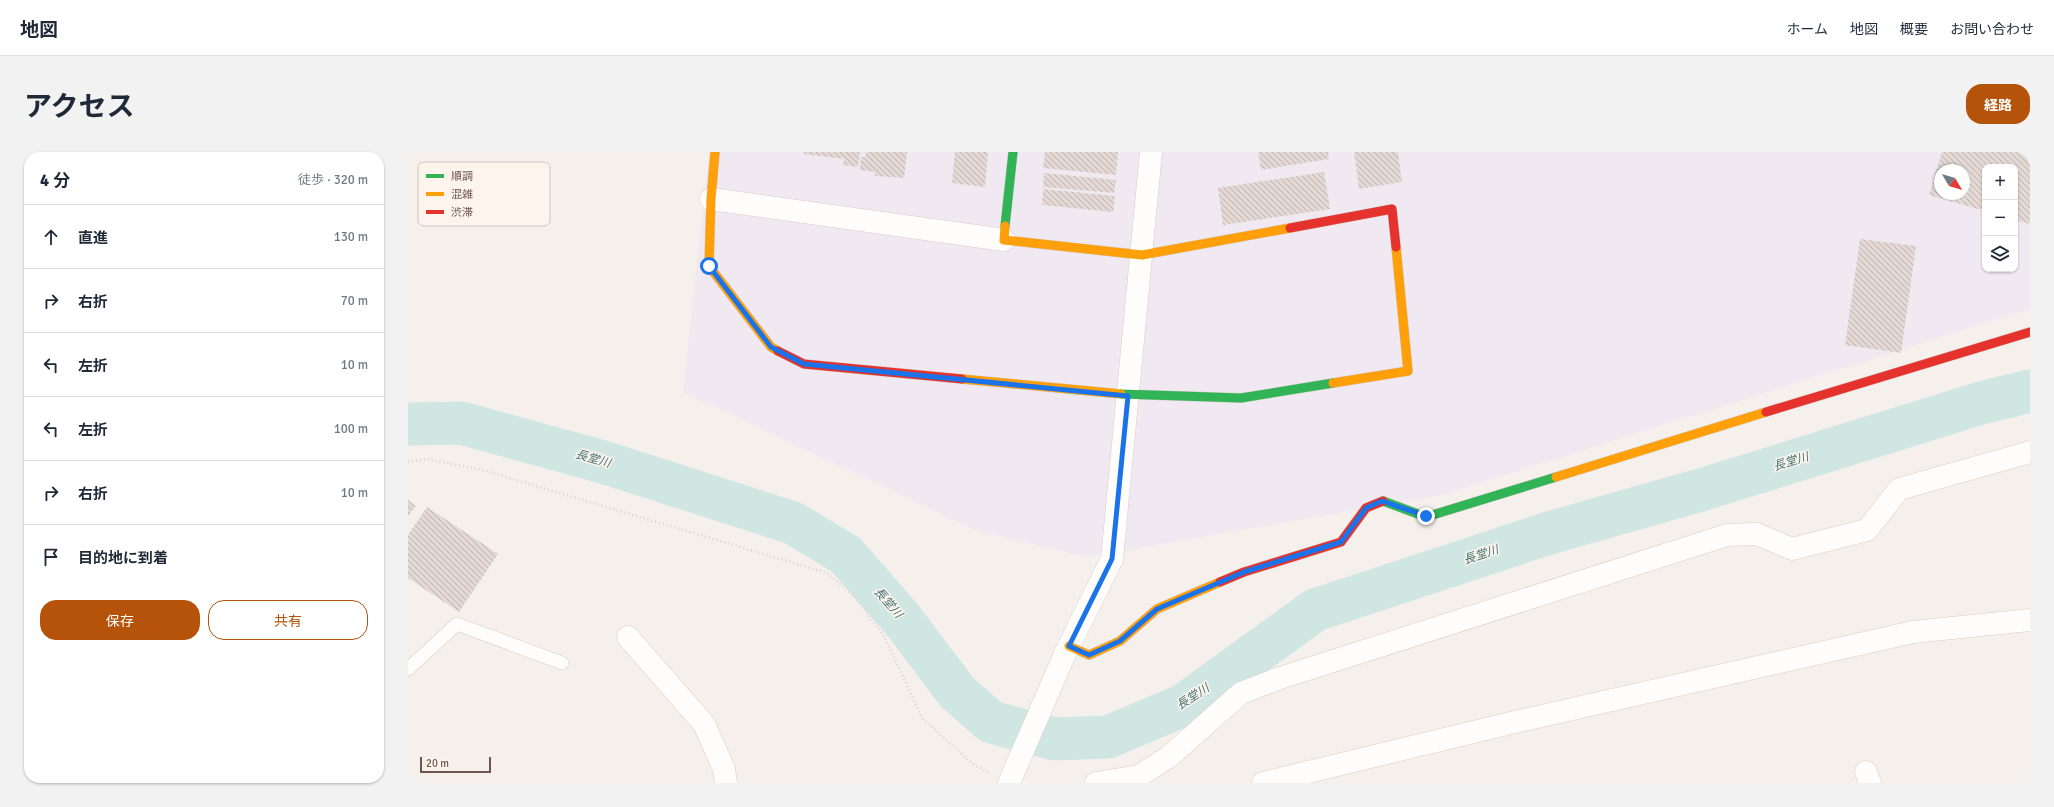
<!DOCTYPE html>
<html lang="ja">
<meta charset="utf-8">
<style>
body{margin:0;font-family:Signika,"Noto Sans JP",sans-serif;background:#f2f2f3;color:#1f2937}
.controls{position:absolute;right:12px;top:12px;display:grid;overflow:hidden;border-radius:8px;box-shadow:0 1px 3px #0004}
.controls button{width:36px;height:36px;display:grid;place-items:center;padding:0;border:0;border-bottom:1px solid #e0e1e3;background:#fff;color:#1f2937;font:20px sans-serif}
.compass{position:absolute;left:1526px;top:12px;width:36px;height:36px;border-radius:50%;background:#fff;box-shadow:0 1px 3px #0004;rotate:128deg}
.scale{position:absolute;left:12px;bottom:10px;width:71px;box-sizing:border-box;padding-left:4px;border:2px solid #70554f;border-top:0;font-size:11px;line-height:14px;white-space:nowrap;color:#70554f;-webkit-text-stroke:3px #fdf4ee;paint-order:stroke}
.stop{position:absolute;width:12px;height:12px;margin:-9px;border:3px solid #1a73e8;border-radius:50%;background:#fff}
.stop.end{background:#1a73e8;border-color:#fff;box-shadow:0 1px 4px #0008}
.list{margin:0;padding:0;list-style:none}
h2{display:flex;justify-content:space-between;align-items:center;height:52px;margin:0;padding:0 16px;font-size:17px}
h2 small{font-size:13px;font-weight:400;color:#747a83}
.list li{display:grid;grid-template-columns:26px 1fr auto;gap:12px;align-items:center;box-sizing:border-box;height:64px;padding:0 16px;border-top:1px solid #e0e1e3}
.list b{display:block;font-size:15px;white-space:nowrap}
.list em{font-size:13px;font-style:normal;color:#747a83}
.actions{display:flex;gap:8px;padding:12px 16px}
.actions a{flex:1;padding:9px 0;border:1px solid #b45309;border-radius:16px;text-align:center;font-size:14px;color:#b45309}
.actions .main{background:#b45309;color:#fff}
.icon{flex:none;width:22px;height:22px;fill:none;stroke:currentColor;stroke-width:2;stroke-linecap:round;stroke-linejoin:round}
.map{position:relative;flex:none;width:1622px;height:631px;overflow:hidden;border-radius:16px}
header{display:flex;align-items:center;gap:24px;box-sizing:border-box;height:56px;padding:0 20px;background:#fff;border-bottom:1px solid #e0e1e3}
header strong{font-size:19px}
nav{display:flex;gap:22px;margin-inline-start:auto;font-size:14px}
.intro{display:flex;align-items:center;justify-content:space-between;box-sizing:border-box;height:96px;padding:0 24px}
h1{margin:0;font-size:28px}
.button{padding:10px 18px;border-radius:16px;background:#b45309;color:#fff;font-size:14px;font-weight:700}
main{display:flex;gap:24px;padding:0 24px}
aside{flex:1;background:#fff;border-radius:16px;box-shadow:0 1px 3px #0004}
.map>svg:first-child{display:block}
.education{fill:#f0e9f2;fill-rule:evenodd}
.lines{fill:none;stroke-linecap:round;stroke-linejoin:round}
.river{stroke:#d0e6e3;stroke-width:43}
.building{fill:url(#building-back-hatch);fill-rule:evenodd}
.lane-casing{stroke:#d5cdca;stroke-width:14}
.street-casing{stroke:#d5cdca;stroke-width:23}
.fast-casing{stroke:#d4ccc8;stroke-width:10}
.slow-casing{stroke:#d4ccc8;stroke-width:10}
.jam-casing{stroke:#d4ccc8;stroke-width:10}
.path{stroke:#d9d0cf;stroke-width:2.5;stroke-dasharray:1 3;stroke-linecap:butt}
.lane{stroke:#fefdfc;stroke-width:13}
.street{stroke:#fefdfc;stroke-width:22}
.fast{stroke:#30b455;stroke-width:9}
.slow{stroke:#ff9f0a;stroke-width:9}
.jam{stroke:#e5322d;stroke-width:9}
.route{stroke:#1a73e8;stroke-width:5}
.labels{text-anchor:middle;dominant-baseline:central;stroke-width:3;stroke-linejoin:round;paint-order:stroke}
.water-label{font-size:12px;font-style:italic;fill:#457472;stroke:#fdf4ee}
.key{fill:#fdf4ee;stroke:#d3c4be;stroke-width:1}
.key-label{font-size:11px;fill:#70554f}
</style>
<header>
<strong>地図</strong>
<nav><a>ホーム</a><a>地図</a><a>概要</a><a>お問い合わせ</a></nav>
</header>
<div class="intro"><h1>アクセス</h1><a class="button">経路</a></div>
<main>
<aside>
<h2>4 分<small>徒歩 · 320 m</small></h2>
<ul class="list">
<li><svg class="icon" aria-label="ahead" viewBox="0 0 24 24"><path d="M12 20V5M6 11l6-6 6 6"/></svg><div><b>直進</b></div><em>130 m</em></li>
<li><svg class="icon" aria-label="right" viewBox="0 0 24 24"><path d="M7 20v-9h11M14 6l5 5-5 5"/></svg><div><b>右折</b></div><em>70 m</em></li>
<li><svg class="icon" aria-label="left" viewBox="0 0 24 24"><path d="M17 20v-9H6M10 6l-5 5 5 5"/></svg><div><b>左折</b></div><em>10 m</em></li>
<li><svg class="icon" aria-label="left" viewBox="0 0 24 24"><path d="M17 20v-9H6M10 6l-5 5 5 5"/></svg><div><b>左折</b></div><em>100 m</em></li>
<li><svg class="icon" aria-label="right" viewBox="0 0 24 24"><path d="M7 20v-9h11M14 6l5 5-5 5"/></svg><div><b>右折</b></div><em>10 m</em></li>
<li><svg class="icon" aria-label="arrive" viewBox="0 0 24 24"><path d="M6 21V4h12l-3 4 3 4H6"/></svg><div><b>目的地に到着</b></div></li>
</ul>
<div class="actions"><a class="main">保存</a><a>共有</a></div>
</aside>
<div class="map">
<svg width="1622" height="631" viewBox="0 0 1622 631">
<defs>
<pattern id="building-back-hatch" width="6" height="6" patternUnits="userSpaceOnUse"><rect width="6" height="6" fill="#e2d8d4"/><path d="M-1 5l2 2M0 0l6 6M5-1l2 2" fill="none" stroke="#bcb2ae"/></pattern>
</defs>
<rect width="100%" height="100%" fill="#f6f0ec"/>
<path class="education" d="M301,0H1622V157L1034,343L680,405L569,379L275,240ZM1577,15H1607V117H1577ZM1532,18H1556V42H1532Z"/>
<g class="lines">
<path class="river" d="M0,272L53,271L195,310L385,371L438,403L493,466L549,540L583,570L646,587L700,585L776,553L907,458L1141,381L1296,337L1573,251L1622,239"/>
</g>
<g class="building">
<path d="M396,0H452L450,15L435,13L436,7L396,2Z"/>
<path d="M458,0H499L496,26L467,24V20L452,18L453,5H457Z"/>
<path d="M547,0H580L577,35L544,31Z"/>
<path d="M637,0H710L708,23L635,16Z"/>
<path d="M850,0H920L921,7L853,18Z"/>
<path d="M946,0H990L994,30L951,37Z"/>
<path d="M1534,0H1622V72L1607,68V15H1577V59L1521,43ZM1532,18H1556V42H1532Z"/>
<path d="M916,20L922,57L815,73L810,36Z"/>
<path d="M636,21L708,28L706,41L635,35Z"/>
<path d="M635,37L707,44L705,60L634,53Z"/>
<path d="M1452,87L1508,94L1493,201L1437,193Z"/>
<path d="M0,348L8,354L0,364Z"/>
<path d="M19,355L90,402L51,460L0,426V383Z"/>
</g>
<g class="lines">
<defs>
<path id="lane" d="M0,517L49,472L154,511"/>
<g id="street">
<path d="M303,47L596,88"/>
<path d="M220,485L296,572L316,617L318,631"/>
<path d="M1458,620L1462,631"/>
<path d="M601,631L656,504L704,407L743,0"/>
<path d="M688,631L731,624L762,604L833,541L872,526L1319,383L1349,382L1384,397L1459,378L1491,337L1622,300"/>
<path d="M855,631L1107,570L1505,480L1622,468"/>
</g>
<g id="fast">
<path d="M597,74L605,0"/>
<path d="M713,242L833,246L925,231"/>
<path d="M975,349L1018,365L1148,325"/>
</g>
<g id="slow">
<path d="M307,0L303,47L301,114L363,195L370,199"/>
<path d="M597,74L596,88L734,103L882,76"/>
<path d="M554,227L713,242"/>
<path d="M925,231L1000,219L988,95"/>
<path d="M1148,325L1358,260"/>
<path d="M661,494L681,503L712,489L749,457L812,430"/>
</g>
<g id="jam">
<path d="M882,76L984,57L988,95"/>
<path d="M370,199L396,212L554,227"/>
<path d="M1358,260L1622,180"/>
<path d="M812,430L836,420L933,390L958,356L975,349"/>
</g>
</defs>
<use href="#lane" class="lane-casing"/>
<use href="#street" class="street-casing"/>
<use href="#fast" class="fast-casing"/>
<use href="#slow" class="slow-casing"/>
<use href="#jam" class="jam-casing"/>
<path class="path" d="M0,310L19,307L75,318L419,421L446,444L475,482L514,566L567,614L580,620"/>
<use href="#lane" class="lane"/>
<use href="#street" class="street"/>
<use href="#fast" class="fast"/>
<use href="#slow" class="slow"/>
<use href="#jam" class="jam"/>
</g>
<g class="lines">
<path class="route" d="M301,114L363,195L396,212L720,244L704,407L661,494L681,503L712,489L749,457L836,420L933,390L958,356L974,349L1018,364"/>
</g>
<g class="labels">
<g class="water-label">
<text transform="translate(185 307) rotate(16)">長堂川</text>
<text transform="translate(1383 310) rotate(-17)">長堂川</text>
<text transform="translate(1073 403) rotate(-18)">長堂川</text>
<text transform="translate(480 451) rotate(49)">長堂川</text>
<text transform="translate(785 545) rotate(-33)">長堂川</text>
</g>
</g>
<rect x="10" y="10" width="132" height="64" rx="6" class="key"/>
<rect x="18" y="22" width="18" height="4" fill="#30b455"/>
<rect x="18" y="40" width="18" height="4" fill="#ff9f0a"/>
<rect x="18" y="58" width="18" height="4" fill="#e5322d"/>
<g class="key-label">
<text x="43" y="28">順調</text>
<text x="43" y="46">混雑</text>
<text x="43" y="64">渋滞</text>
</g>
</svg>
<div class="controls">
<button>+</button>
<button>−</button>
<button><svg class="icon" aria-label="layers" viewBox="0 0 24 24"><path d="M12 4l9 5-9 5-9-5zM3 14l9 5 9-5"/></svg></button>
</div>
<svg class="compass" viewBox="-18 -18 36 36"><path d="M0-13l5 13h-10z" fill="#e53935"/><path d="M0 13l5-13h-10z" fill="#747a83"/></svg>
<div class="scale">20 m</div>
<div class="stop" style="left:301px;top:114px"></div>
<div class="stop end" style="left:1018px;top:364px"></div>
</div>
</main>
